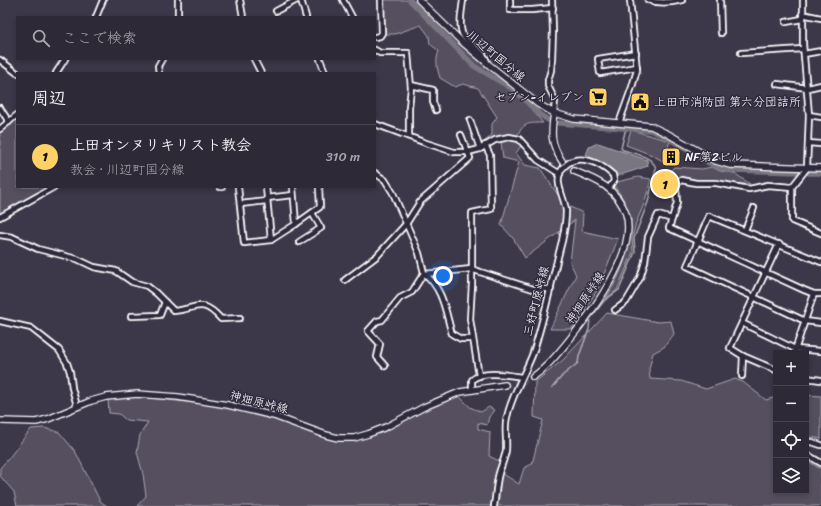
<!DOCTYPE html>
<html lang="ja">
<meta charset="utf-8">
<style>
body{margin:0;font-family:Sriracha,"Klee One",sans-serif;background:#35313f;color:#f1f3f6}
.controls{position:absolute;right:12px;bottom:12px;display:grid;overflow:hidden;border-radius:0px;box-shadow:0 2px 6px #0003}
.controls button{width:36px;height:36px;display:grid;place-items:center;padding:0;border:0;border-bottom:1px solid #484552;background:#2d2937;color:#f1f3f6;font:20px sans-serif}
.you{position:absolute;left:443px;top:276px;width:14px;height:14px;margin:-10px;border:3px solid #fff;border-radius:50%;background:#1a73e8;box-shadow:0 0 0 6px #1a73e833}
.badge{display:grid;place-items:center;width:26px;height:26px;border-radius:50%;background:#ffd166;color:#111;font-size:13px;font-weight:700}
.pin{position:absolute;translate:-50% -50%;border:2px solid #fff;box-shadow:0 1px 4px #0006}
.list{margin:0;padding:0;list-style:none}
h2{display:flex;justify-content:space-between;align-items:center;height:52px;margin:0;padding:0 16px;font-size:17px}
h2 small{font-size:13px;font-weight:400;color:#a7a6ad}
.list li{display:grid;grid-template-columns:26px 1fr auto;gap:12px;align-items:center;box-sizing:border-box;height:64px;padding:0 16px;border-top:1px solid #484552}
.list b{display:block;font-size:15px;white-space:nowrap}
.list p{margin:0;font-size:13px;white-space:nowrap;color:#a7a6ad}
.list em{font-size:13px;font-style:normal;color:#a7a6ad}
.icon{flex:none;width:22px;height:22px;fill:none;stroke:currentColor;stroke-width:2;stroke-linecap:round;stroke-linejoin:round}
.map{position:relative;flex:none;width:821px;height:506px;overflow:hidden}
.search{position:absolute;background:#2d2937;box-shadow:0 2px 6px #0003;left:16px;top:16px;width:360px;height:44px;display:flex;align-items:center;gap:10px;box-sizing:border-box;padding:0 14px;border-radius:0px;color:#a7a6ad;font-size:15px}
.panel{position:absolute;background:#2d2937;box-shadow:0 2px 6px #0003;left:16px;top:72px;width:360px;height:116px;border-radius:0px}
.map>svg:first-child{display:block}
.green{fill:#555060;stroke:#aaa8b0}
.water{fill:#797682;stroke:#afadb4}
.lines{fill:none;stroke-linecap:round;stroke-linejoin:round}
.stream{stroke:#afadb4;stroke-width:1.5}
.canal{stroke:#797682;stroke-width:5.5}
.tertiary-tunnel{stroke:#504b5b;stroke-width:5.5;stroke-dasharray:5.5 3;stroke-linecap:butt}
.minor-casing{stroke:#fff;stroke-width:8}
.tertiary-casing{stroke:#fff;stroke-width:8}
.minor{stroke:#2f2a3d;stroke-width:4.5}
.tertiary{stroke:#2f2a3d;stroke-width:5.5}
.labels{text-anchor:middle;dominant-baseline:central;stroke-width:3;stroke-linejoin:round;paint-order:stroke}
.street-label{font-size:12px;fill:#fff;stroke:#2f2a3d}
.poi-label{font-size:12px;fill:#fff;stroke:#2f2a3d;text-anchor:start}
</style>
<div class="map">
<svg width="821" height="506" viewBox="0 0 821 506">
<rect width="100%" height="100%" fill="#3c3749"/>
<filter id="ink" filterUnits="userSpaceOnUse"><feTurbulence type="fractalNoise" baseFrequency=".025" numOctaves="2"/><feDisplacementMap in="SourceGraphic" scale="8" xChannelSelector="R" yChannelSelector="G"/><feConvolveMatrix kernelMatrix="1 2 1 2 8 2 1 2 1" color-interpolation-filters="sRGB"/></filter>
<g filter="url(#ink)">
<g class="green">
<path d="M384,0H411L467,49L506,78L543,123C526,123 524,123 516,138L521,146L516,153L525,165L540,168L564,204L583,213L582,231L618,239L598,289L572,329H550L576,275L570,262L575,220L525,258L513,238L501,225L519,162L503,158L501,142L485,141L492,135V124L497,117L478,88L463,84L455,87L440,78C437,68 435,61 439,51L430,44L429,36L421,25L395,34H385Z"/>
<path d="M17,118V187H51L0,214V132Z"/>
<path d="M631,130L670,141L663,161L652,155L626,145Z"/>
<path d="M674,167L702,169L712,167L720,171L734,173L750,184H734L717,180H696L681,177L678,179L671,170Z"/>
<path d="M638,177L651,179L644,204L636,223L632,238L633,252L617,290L605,299C627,268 643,220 615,187L617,182Z"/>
<path d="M607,313L658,322L671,321L674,334L664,347L653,353L649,369L650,379L681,381L706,389L735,379L743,382L766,400L776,397V491H806V460L821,469V506H137L146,496L143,474L137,452L140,435L148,422L126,420L119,414L109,413L108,399L122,396L150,398L204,404L248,411L352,439L409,416L458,395L470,407L481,412L489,407L494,410L489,417L487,425L478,423V429L490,432L489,456L499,461L497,470L519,484L524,468L532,464L543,420L534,417L535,382L563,360Z"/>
<path d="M806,395L821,396V439L812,437L806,439Z"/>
<path d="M44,428L59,432L75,451L100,501L107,506H17L14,492L0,476V468C12,456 20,442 31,429Z"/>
</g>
<path class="water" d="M598,143L647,160L648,166L617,176L612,169L586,155L589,147Z"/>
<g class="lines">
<path class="stream" d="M552,388L563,375L578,363L579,356L589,329L590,319L604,301L619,290L635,252L634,238L648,202L656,168C652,156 633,153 623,150L621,148L626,128"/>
<g class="canal">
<path d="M410,0L474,66L516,91L539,114L548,120"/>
<path d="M559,123L650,130L665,136L707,162L721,168L731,170L799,172"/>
<path d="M809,173H821"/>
</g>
<path class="tertiary-tunnel" d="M505,385L524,382L533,377"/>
<defs>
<g id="minor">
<path d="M178,0V17"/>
<path d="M240,0L243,17"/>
<path d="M301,0L306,17"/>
<path d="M343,0L352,17"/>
<path d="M463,0C462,10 458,26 463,35C470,48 483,48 488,64"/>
<path d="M510,0V10H532L553,8"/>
<path d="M552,0L553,31L552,58L551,70L548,80V86L555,100L554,113"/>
<path d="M648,0C659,4 670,3 682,0"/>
<path d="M720,0L721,33"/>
<path d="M803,0V44L809,115L807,168L792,187V221L821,233"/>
<path d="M276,11L297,0"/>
<path d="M802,14L821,18"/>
<path d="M96,17L103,0"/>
<path d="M786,22L802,19"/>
<path d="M375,37L380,36L382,33L381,0"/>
<path d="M375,50L380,53H408L411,88L409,107V136"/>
<path d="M636,53L598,59L600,73L637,67"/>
<path d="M741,53L803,49"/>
<path d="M804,54L821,51"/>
<path d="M254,59L261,73"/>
<path d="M320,59L325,73"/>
<path d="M0,60L17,73"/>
<path d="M56,73L65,59"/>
<path d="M159,73L158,66L162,59"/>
<path d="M777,84L808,88L821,85"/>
<path d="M411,85L433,90V102L436,110"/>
<path d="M0,108L9,122"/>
<path d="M809,115L821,117"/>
<path d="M470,120L480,149"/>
<path d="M619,123L632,87L637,70L630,0"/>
<path d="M375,124L426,143L454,152H468L480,149L495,140L509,137L519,139L538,160L560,174"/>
<path d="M0,129L17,115"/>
<path d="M808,143L821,144"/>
<path d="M375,173L385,180L393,193L419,253L424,273L412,292L400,298L382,320L377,321L368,331L380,344L377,357L385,366"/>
<path d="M220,187H222"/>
<path d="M238,187L244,243L271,240L296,224L320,207L319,187"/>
<path d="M266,187L271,240"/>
<path d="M293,187L296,224"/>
<path d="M792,187L768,185L749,189L716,183H696L681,180L679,181L676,187L677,203L669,228L804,290L814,294H821"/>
<path d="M267,198L293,195"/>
<path d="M240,204L267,201"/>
<path d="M0,217L54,187"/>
<path d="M745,230L754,208"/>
<path d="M0,235L12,237L38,249L77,259L94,267L116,271L132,282L147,286L156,293L174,311C197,309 201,297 221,319L240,318"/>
<path d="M299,242L321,228L312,213"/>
<path d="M821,262L709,216L687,266L805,321L821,323"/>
<path d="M424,273C444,290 445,311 452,334L461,339H472"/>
<path d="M425,274L471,269L533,289H551"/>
<path d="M345,280L377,256L406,224L420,202L470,158L461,135"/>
<path d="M615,310L626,302L640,278L645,262L648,237L658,215L672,219"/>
<path d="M131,316L160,315L165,302"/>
<path d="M0,321L31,328L59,350L67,363L70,372L72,388L77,406"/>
<path d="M742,323L795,349L821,351"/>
<path d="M794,353L814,294"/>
<path d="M776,370L743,356L730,348L779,244"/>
<path d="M479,376L470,319L472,284V213L491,209L490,155L485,145"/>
<path d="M742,376L743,356"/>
<path d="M806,378L821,380"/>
<path d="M472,389V380C482,370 509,375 522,377"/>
<path d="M806,442H812L821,445"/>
<path d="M806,454L821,463"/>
<path d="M494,506C496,495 496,484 499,473C501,466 505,458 506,450C507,439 504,427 507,417C512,394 525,374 533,353C545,316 552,279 562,241C564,232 566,221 566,211C565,197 552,181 563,168C577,151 600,163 613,175L614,181L609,188"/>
</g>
<g id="tertiary">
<path d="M419,0L461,41L488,64L538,104L554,113L574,119L651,126L668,134L716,161L730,165L821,168"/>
<path d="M554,113C551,133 550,143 562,161"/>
<path d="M533,377C546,368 555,357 565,345C589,316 638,254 626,214C617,188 597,180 574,171"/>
<path d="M0,421L36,422L48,419L91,401L106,397L137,394L178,397L228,405L274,416L326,435L338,438H354L368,434L386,427L424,407L460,392L505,385"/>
</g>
</defs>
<use href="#minor" class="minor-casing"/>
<use href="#tertiary" class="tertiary-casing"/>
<use href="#minor" class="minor"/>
<use href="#tertiary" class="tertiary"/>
</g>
</g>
<defs>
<symbol id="supermarket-square" viewBox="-11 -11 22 22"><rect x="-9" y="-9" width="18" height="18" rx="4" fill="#ffd166" stroke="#2f2a3d"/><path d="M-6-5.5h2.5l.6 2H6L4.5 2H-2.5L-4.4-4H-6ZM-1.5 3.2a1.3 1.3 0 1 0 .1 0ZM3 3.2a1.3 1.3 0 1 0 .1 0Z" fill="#111"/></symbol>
<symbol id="civic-square" viewBox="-11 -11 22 22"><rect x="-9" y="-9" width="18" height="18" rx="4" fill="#ffd166" stroke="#2f2a3d"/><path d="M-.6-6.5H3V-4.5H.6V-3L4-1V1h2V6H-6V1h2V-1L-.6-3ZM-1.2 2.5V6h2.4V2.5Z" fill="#111"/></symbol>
<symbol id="building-square" viewBox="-11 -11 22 22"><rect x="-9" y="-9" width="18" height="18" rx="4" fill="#ffd166" stroke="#2f2a3d"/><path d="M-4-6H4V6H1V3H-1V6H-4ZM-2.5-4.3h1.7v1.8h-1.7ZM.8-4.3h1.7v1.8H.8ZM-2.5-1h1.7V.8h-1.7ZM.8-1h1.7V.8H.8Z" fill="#111"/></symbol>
</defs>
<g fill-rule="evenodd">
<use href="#supermarket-square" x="587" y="86" width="22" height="22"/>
<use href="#civic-square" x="629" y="91" width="22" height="22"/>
<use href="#building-square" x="660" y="146" width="22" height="22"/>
</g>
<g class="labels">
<g class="street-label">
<text transform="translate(496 56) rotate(40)">川辺町国分線</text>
<text transform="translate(585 298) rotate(-56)">神畑原峠線</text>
<text transform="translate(536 301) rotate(-76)">三好町原峠線</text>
<text transform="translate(259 402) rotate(14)">神畑原峠線</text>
</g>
<g class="poi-label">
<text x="584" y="97" text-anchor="end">セブン-イレブン</text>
<text x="654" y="102">上田市消防団 第六分団詰所</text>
<text x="685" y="157">NF第2ビル</text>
</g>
</g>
</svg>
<div class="controls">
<button>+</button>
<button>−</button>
<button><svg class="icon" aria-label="locate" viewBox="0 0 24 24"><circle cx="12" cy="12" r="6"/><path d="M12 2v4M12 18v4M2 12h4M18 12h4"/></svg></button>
<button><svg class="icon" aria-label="layers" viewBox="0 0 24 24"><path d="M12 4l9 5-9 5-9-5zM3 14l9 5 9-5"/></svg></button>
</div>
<div class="you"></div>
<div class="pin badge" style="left:665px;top:184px">1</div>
<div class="search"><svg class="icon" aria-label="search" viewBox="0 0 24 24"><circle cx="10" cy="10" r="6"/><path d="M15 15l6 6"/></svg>ここで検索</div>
<section class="panel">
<h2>周辺<small></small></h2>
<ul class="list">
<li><span class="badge">1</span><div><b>上田オンヌリキリスト教会</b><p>教会 · 川辺町国分線</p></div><em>310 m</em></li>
</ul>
</section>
</div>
